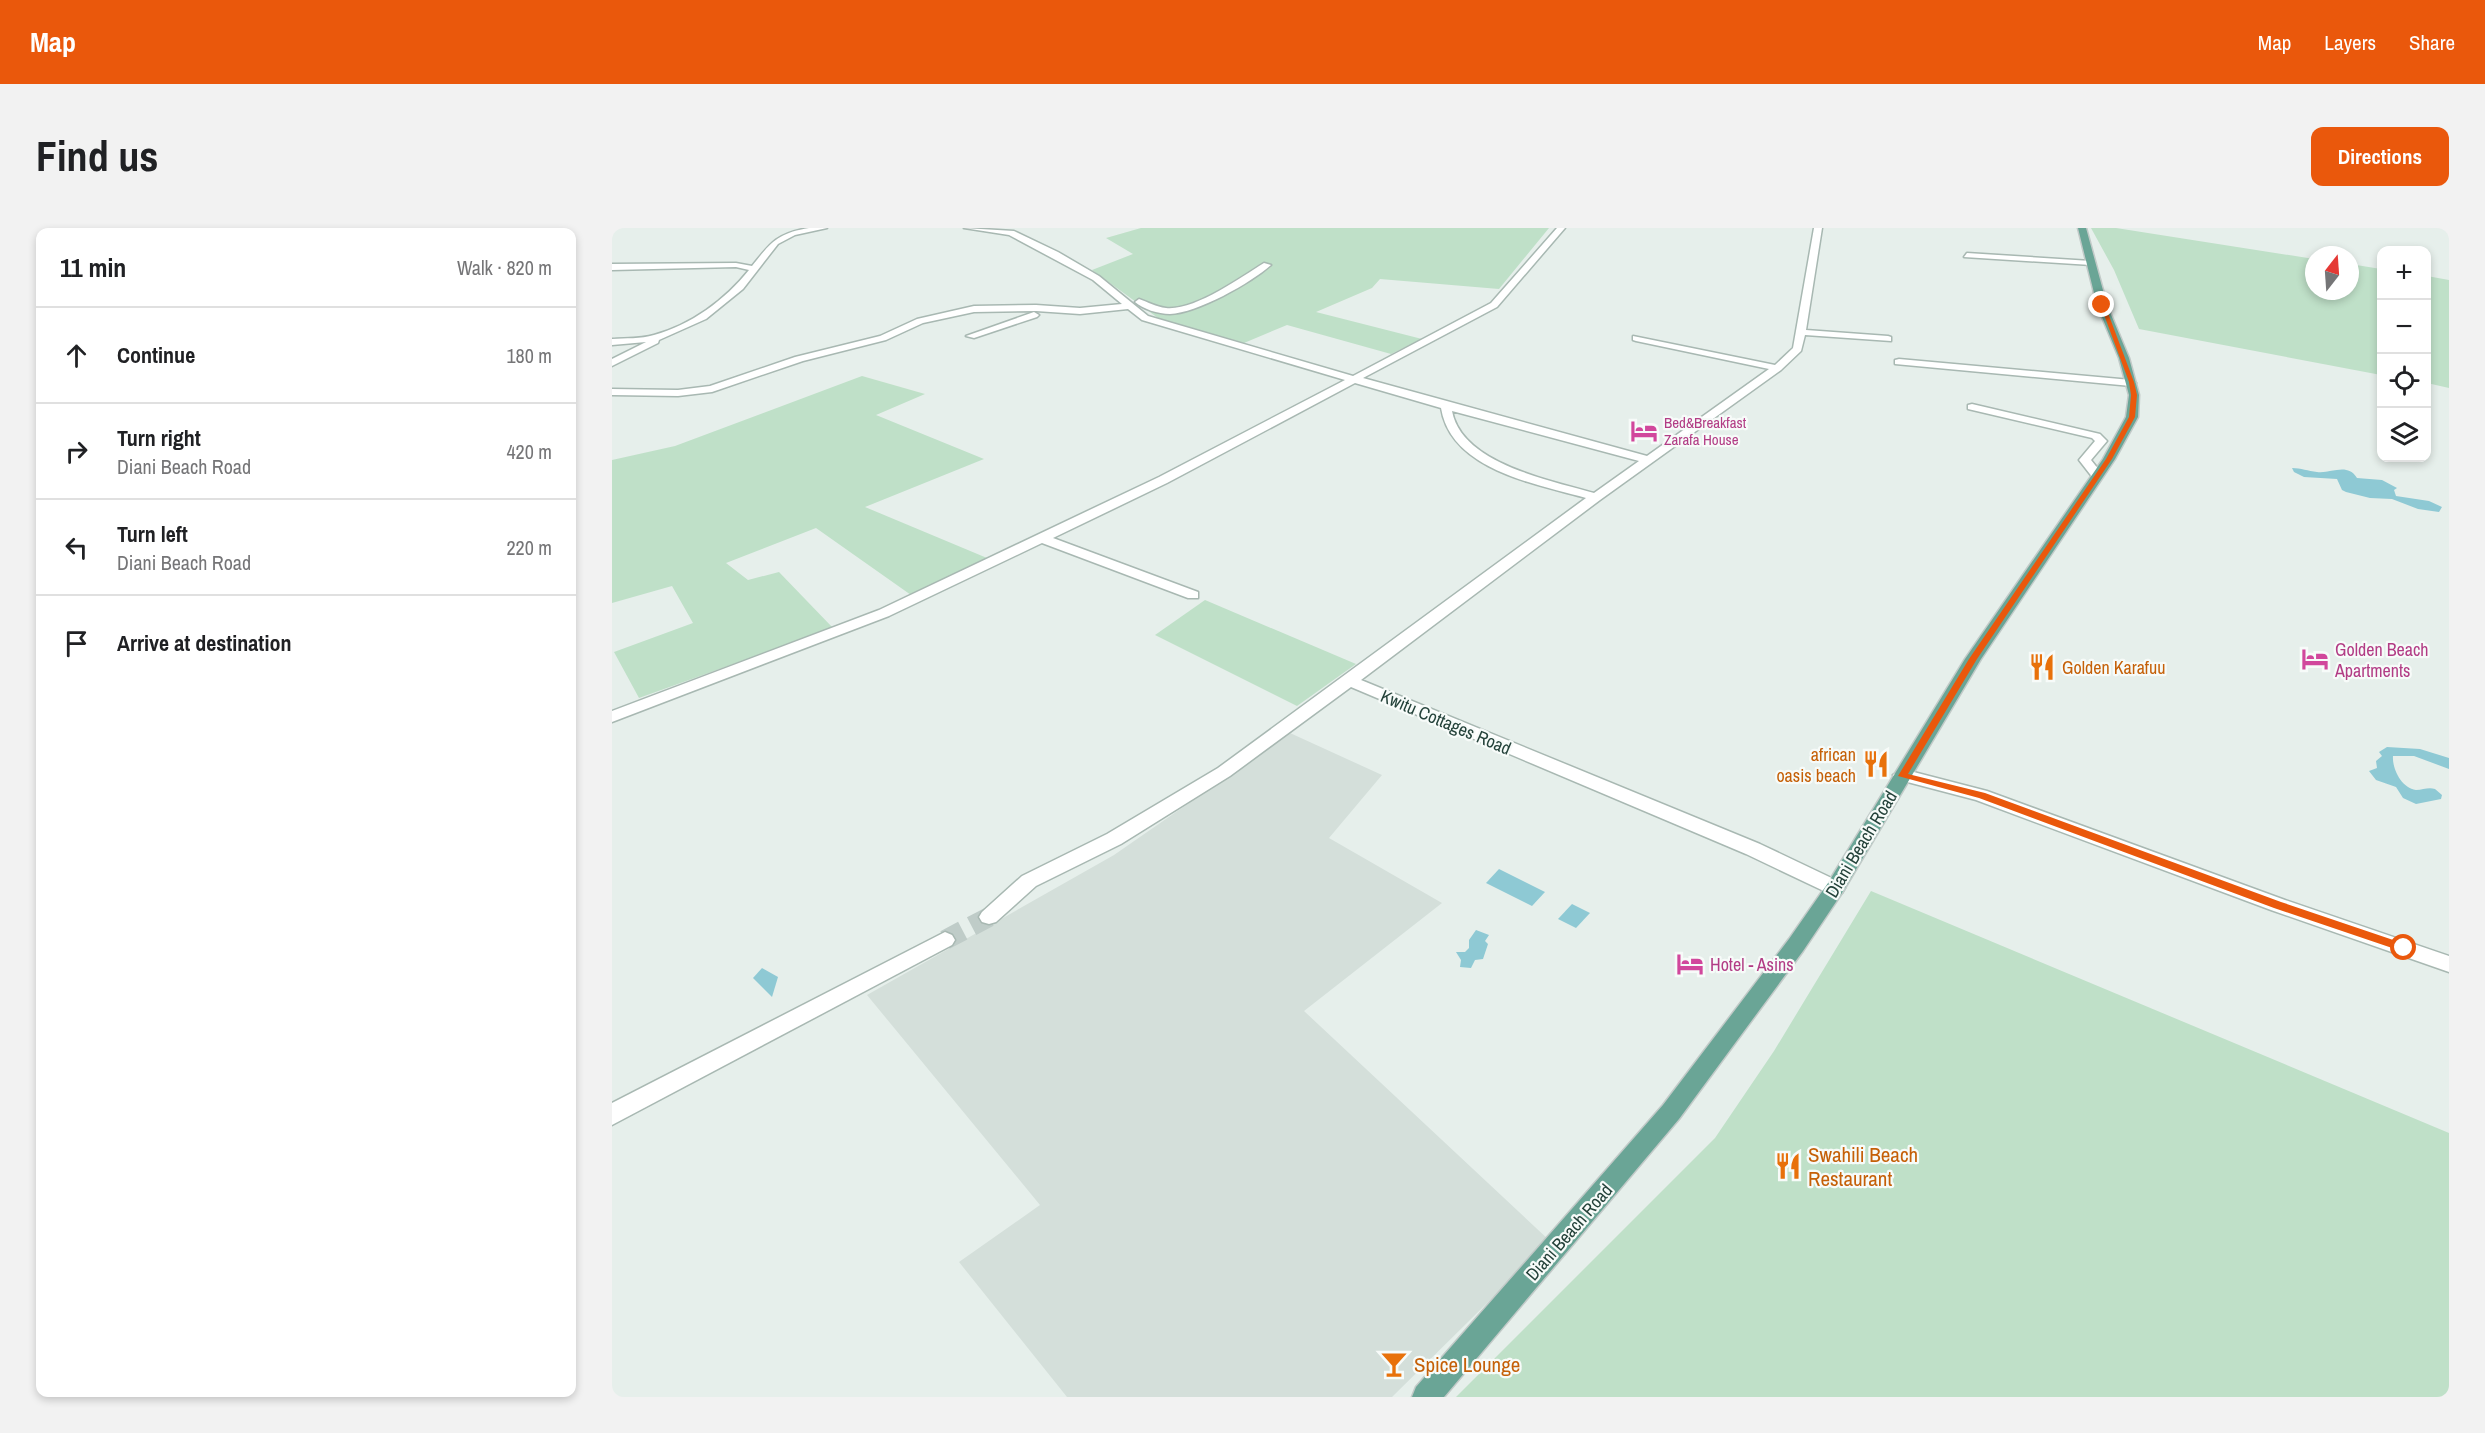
<!DOCTYPE html>
<meta charset="utf-8">
<style>
body{margin:0;font-family:"Archivo Narrow",sans-serif;background:#f2f2f2;color:#202124}
.controls{position:absolute;right:18px;top:18px;display:grid;overflow:hidden;border-radius:12px;box-shadow:0 3px 9px #0003}
.controls button{width:54px;height:54px;display:grid;place-items:center;padding:0;border:0;border-bottom:2px solid #e0e0e0;background:#fff;color:#202124;font:30px sans-serif}
.compass{position:absolute;left:1693px;top:18px;width:54px;height:54px;border-radius:50%;background:#fff;box-shadow:0 3px 9px #0003;rotate:17deg}
.stop{position:absolute;width:18px;height:18px;margin:-14px;border:4px solid #ea580c;border-radius:50%;background:#fff}
.stop.end{background:#ea580c;border-color:#fff;box-shadow:0 2px 6px #0008}
.list{margin:0;padding:0;list-style:none}
h2{display:flex;justify-content:space-between;align-items:center;height:78px;margin:0;padding:0 24px;font-size:26px}
h2 small{font-size:20px;font-weight:400;color:#757577}
.list li{display:grid;grid-template-columns:39px 1fr auto;gap:18px;align-items:center;box-sizing:border-box;height:96px;padding:0 24px;border-top:2px solid #e0e0e0}
.list b{display:block;font-size:22px;white-space:nowrap}
.list p{margin:0;font-size:20px;white-space:nowrap;color:#757577}
.list em{font-size:20px;font-style:normal;color:#757577}
.icon{flex:none;width:33px;height:33px;fill:none;stroke:currentColor;stroke-width:2;stroke-linecap:round;stroke-linejoin:round}
.map{position:relative;flex:none;width:1837px;height:1169px;overflow:hidden;border-radius:12px}
header{display:flex;align-items:center;gap:36px;box-sizing:border-box;height:84px;padding:0 30px;background:#ea580c;color:#fff}
header strong{font-size:28px}
nav{display:flex;gap:33px;margin-inline-start:auto;font-size:21px}
.intro{display:flex;align-items:center;justify-content:space-between;box-sizing:border-box;height:144px;padding:0 36px}
h1{margin:0;font-size:42px}
.button{padding:15px 27px;border-radius:12px;background:#ea580c;color:#fff;font-size:21px;font-weight:700}
main{display:flex;gap:36px;padding:0 36px}
aside{flex:1;background:#fff;border-radius:12px;box-shadow:0 3px 9px #0003}
.map>svg:first-child{display:block}
.built{fill:#d4dfda}
.green{fill:#bfe0c8}
.water{fill:#8ec9d4}
.lines{fill:none;stroke-linecap:round;stroke-linejoin:round}
.minor-tunnel{stroke:#bfccc8;stroke-width:20;stroke-dasharray:20 10;stroke-linecap:butt}
.minor-casing{stroke:#a8b8b2;stroke-width:3}
.primary-casing{stroke:#c2cac8;stroke-width:3}
.minor{fill:#fff;fill-rule:evenodd}
.primary{fill:#6aa596;fill-rule:evenodd}
.route{fill:#ea580c}
.labels{text-anchor:middle;dominant-baseline:central;stroke-width:4.5;stroke-linejoin:round;paint-order:stroke}
.far-hotel-label{font-size:15px;fill:#b23c85;stroke:#f7fbf9;text-anchor:start}
.hotel-label{font-size:18px;fill:#b23c85;stroke:#f7fbf9;text-anchor:start}
.food-label{font-size:18px;fill:#c56008;stroke:#f7fbf9;text-anchor:start}
.street-label{font-size:18px;fill:#24423a;stroke:#f7fbf9}
.near-food-label{font-size:21px;fill:#c56008;stroke:#f7fbf9;text-anchor:start}
</style>
<header>
<strong>Map</strong>
<nav><a>Map</a><a>Layers</a><a>Share</a></nav>
</header>
<div class="intro"><h1>Find us</h1><a class="button">Directions</a></div>
<main>
<aside>
<h2>11 min<small>Walk · 820 m</small></h2>
<ul class="list">
<li><svg class="icon" aria-label="ahead" viewBox="0 0 24 24"><path d="M12 20V5M6 11l6-6 6 6"/></svg><div><b>Continue</b></div><em>180 m</em></li>
<li><svg class="icon" aria-label="right" viewBox="0 0 24 24"><path d="M7 20v-9h11M14 6l5 5-5 5"/></svg><div><b>Turn right</b><p>Diani Beach Road</p></div><em>420 m</em></li>
<li><svg class="icon" aria-label="left" viewBox="0 0 24 24"><path d="M17 20v-9H6M10 6l-5 5 5 5"/></svg><div><b>Turn left</b><p>Diani Beach Road</p></div><em>220 m</em></li>
<li><svg class="icon" aria-label="arrive" viewBox="0 0 24 24"><path d="M6 21V4h12l-3 4 3 4H6"/></svg><div><b>Arrive at destination</b></div></li>
</ul>
</aside>
<div class="map">
<svg width="1837" height="1169" viewBox="0 0 1837 1169">
<rect width="100%" height="100%" fill="#e6efeb"/>
<path class="built" d="M678,505L770,547L717,610L830,675L692,783L938,1013L780,1169H455L347,1034L428,977L255,767L502,627Z"/>
<g class="green">
<path d="M529,0H937L887,61L768,51L760,60L704,84L810,111L779,126L675,97L632,115L546,90L480,42L521,26L494,10Z"/>
<path d="M1479,0H1504L1702,31V63H1738V36L1769,41V147L1527,101L1502,42Z"/>
<path d="M1815,48L1837,52V160L1815,155Z"/>
<path d="M250,148L313,166L264,187L372,231L253,279L375,330L299,367L204,300L114,335L136,352L167,344L221,400L27,470L2,424L81,395L60,358L0,375V232L63,218Z"/>
<path d="M593,372L744,436L685,478L543,407Z"/>
<path d="M1259,663L1837,905V1169H844L1103,910L1162,823Z"/>
</g>
<g class="water">
<path d="M1680,240C1689,240 1696,243 1705,244C1719,246 1735,234 1745,250L1770,252L1785,260L1782,262L1784,268L1817,273L1830,279L1827,284L1806,281L1780,271L1758,270L1734,264L1730,262L1725,251L1692,249L1682,244Z"/>
<path d="M1775,519L1808,521L1837,530V541L1802,528H1781C1780,540 1789,560 1804,562C1811,562 1816,559 1823,561L1830,567L1829,571L1804,576L1791,570L1784,559L1764,552L1757,543L1765,540L1764,533L1770,528L1767,524Z"/>
<path d="M887,641L933,664L920,678L874,655Z"/>
<path d="M960,676L978,685L964,700L946,691Z"/>
<path d="M864,702L877,707L873,713L876,716L871,731L863,732L859,740L848,739L849,732L844,724H853L857,720V712Z"/>
<path d="M150,740L166,749L160,769L141,750Z"/>
</g>
<g class="lines">
<path class="minor-tunnel" d="M333,712L377,689"/>
<defs>
<g id="minor">
<path d="M197,0H215L183,7L166,16L131,61L94,91L47,112L46,115L0,138V131L34,114L0,117V111C13,110 29,111 42,107C79,97 113,72 137,42L124,39L0,42V36L124,35L140,38C159,14 166,5 197,0Z"/>
<path d="M352,0L402,3L446,24L487,48L536,88L741,148L879,75L945,0H953L885,79L751,150L1035,228L1157,141L1024,113L1021,112V108L1163,137L1181,120L1202,0H1210L1194,102L1276,108L1279,109V113L1193,107L1189,123L1169,142L988,272L749,452L1148,616L1230,655L1233,660L1230,665H1216L1134,626L739,459L618,548L509,616L424,658L384,694L377,696L370,694L367,689L370,684L410,648L495,606L606,540L974,270C924,256 839,242 829,180L743,155L555,255L441,310L586,364V370H576L430,315L277,388L0,494V483L267,382L547,249L733,152L530,92L516,81L468,86L424,83L362,84L311,95L274,112L191,133L100,164L66,168L0,167V161L66,162L98,158L183,129L268,108L305,91L362,78L424,77L468,80L510,76L481,52L397,7ZM840,183L1027,233L982,265C938,252 850,236 840,183Z"/>
<path d="M1355,25L1479,33L1483,35L1479,37L1352,29Z"/>
<path d="M652,35L659,37C639,55 585,85 558,86C546,86 531,81 523,74L527,71C536,74 544,79 554,80C582,83 628,50 652,35Z"/>
<path d="M422,84L427,87L425,89L362,110L354,108Z"/>
<path d="M1287,131L1519,152L1524,155L1519,158L1283,136V132Z"/>
<path d="M1360,176L1488,206L1495,213L1479,232L1491,247L1481,250L1467,232L1483,213L1480,210L1356,181V177Z"/>
<path d="M1290,541L1375,563L1673,672L1837,728V744L1659,682L1364,572L1284,551L1281,547Z"/>
<path d="M333,704L340,707L343,712L340,717L0,897V875Z"/>
</g>
<path id="primary" d="M1466,0H1474L1495,77L1517,130L1527,167L1526,189L1503,231L1369,431L1230,665L1191,723L1067,891L832,1169H800L804,1159L1051,877L1177,711L1216,655L1353,431L1491,231L1514,189L1517,167L1507,130L1485,77Z"/>
</defs>
<use href="#minor" class="minor-casing"/>
<use href="#primary" class="primary-casing"/>
<use href="#minor" class="minor"/>
<use href="#primary" class="primary"/>
</g>
<path class="route" d="M1488,76L1493,77L1522,154L1525,167L1523,189L1500,231L1365,431L1296,546L1373,565L1669,674L1796,717V723H1789L1662,680L1367,570L1286,548L1357,431L1494,231L1517,189L1519,167L1517,154Z"/>
<defs>
<symbol id="hotel-bare" viewBox="-9 -9 18 18"><path d="M-6-4.5h1.5V1H6V5H4.5V3h-9V5H-6ZM-4 0a1.8 1.8 0 1 1 3.6 0ZM.5 0V-2.5h3Q6-2.5 6 0Z" fill="#d1479c" stroke="#f7fbf9" stroke-width="2.5" paint-order="stroke"/></symbol>
<symbol id="restaurant-bare" viewBox="-9 -9 18 18"><path d="M-5-6h1v4h1v-4h1v4h1v-4h1v5L-1.5 .5V6h-2V.5L-5-1ZM5-6V6H3V1.5H1.5Q1.5-4 5-6Z" fill="#e8710a" stroke="#f7fbf9" stroke-width="2.5" paint-order="stroke"/></symbol>
<symbol id="bar-bare" viewBox="-9 -9 18 18"><path d="M-6-5H6L.8 .8V4.5H3.5V6h-7V4.5H-.8V.8Z" fill="#e8710a" stroke="#f7fbf9" stroke-width="2.5" paint-order="stroke"/></symbol>
</defs>
<g fill-rule="evenodd">
<use href="#hotel-bare" x="1013" y="184" width="38" height="38"/>
<use href="#hotel-bare" x="1684" y="412" width="38" height="38"/>
<use href="#restaurant-bare" x="1411" y="420" width="38" height="38"/>
<use href="#restaurant-bare" x="1245" y="517" width="38" height="38"/>
<use href="#hotel-bare" x="1059" y="717" width="38" height="38"/>
<use href="#restaurant-bare" x="1157" y="919" width="38" height="38"/>
<use href="#bar-bare" x="763" y="1117" width="38" height="38"/>
</g>
<g class="labels">
<g class="far-hotel-label">
<text x="1052" y="194">Bed&amp;Breakfast<tspan x="1052" dy="17">Zarafa House</tspan></text>
</g>
<g class="hotel-label">
<text x="1723" y="421">Golden Beach<tspan x="1723" dy="21">Apartments</tspan></text>
<text x="1098" y="736">Hotel - Asins</text>
</g>
<g class="food-label">
<text x="1450" y="439">Golden Karafuu</text>
<text x="1244" y="526" text-anchor="end">african<tspan x="1244" dy="21">oasis beach</tspan></text>
</g>
<g class="street-label">
<text transform="translate(834 494) rotate(23)">Kwitu Cottages Road</text>
<text transform="translate(1249 616) rotate(-59)">Diani Beach Road</text>
<text transform="translate(957 1004) rotate(-49)">Diani Beach Road</text>
</g>
<g class="near-food-label">
<text x="1196" y="926">Swahili Beach<tspan x="1196" dy="24">Restaurant</tspan></text>
<text x="802" y="1136">Spice Lounge</text>
</g>
</g>
</svg>
<div class="controls">
<button>+</button>
<button>−</button>
<button><svg class="icon" aria-label="locate" viewBox="0 0 24 24"><circle cx="12" cy="12" r="6"/><path d="M12 2v4M12 18v4M2 12h4M18 12h4"/></svg></button>
<button><svg class="icon" aria-label="layers" viewBox="0 0 24 24"><path d="M12 4l9 5-9 5-9-5zM3 14l9 5 9-5"/></svg></button>
</div>
<svg class="compass" viewBox="-18 -18 36 36"><path d="M0-13l5 13h-10z" fill="#e53935"/><path d="M0 13l5-13h-10z" fill="#757577"/></svg>
<div class="stop" style="left:1792px;top:720px"></div>
<div class="stop end" style="left:1490px;top:77px"></div>
</div>
</main>
